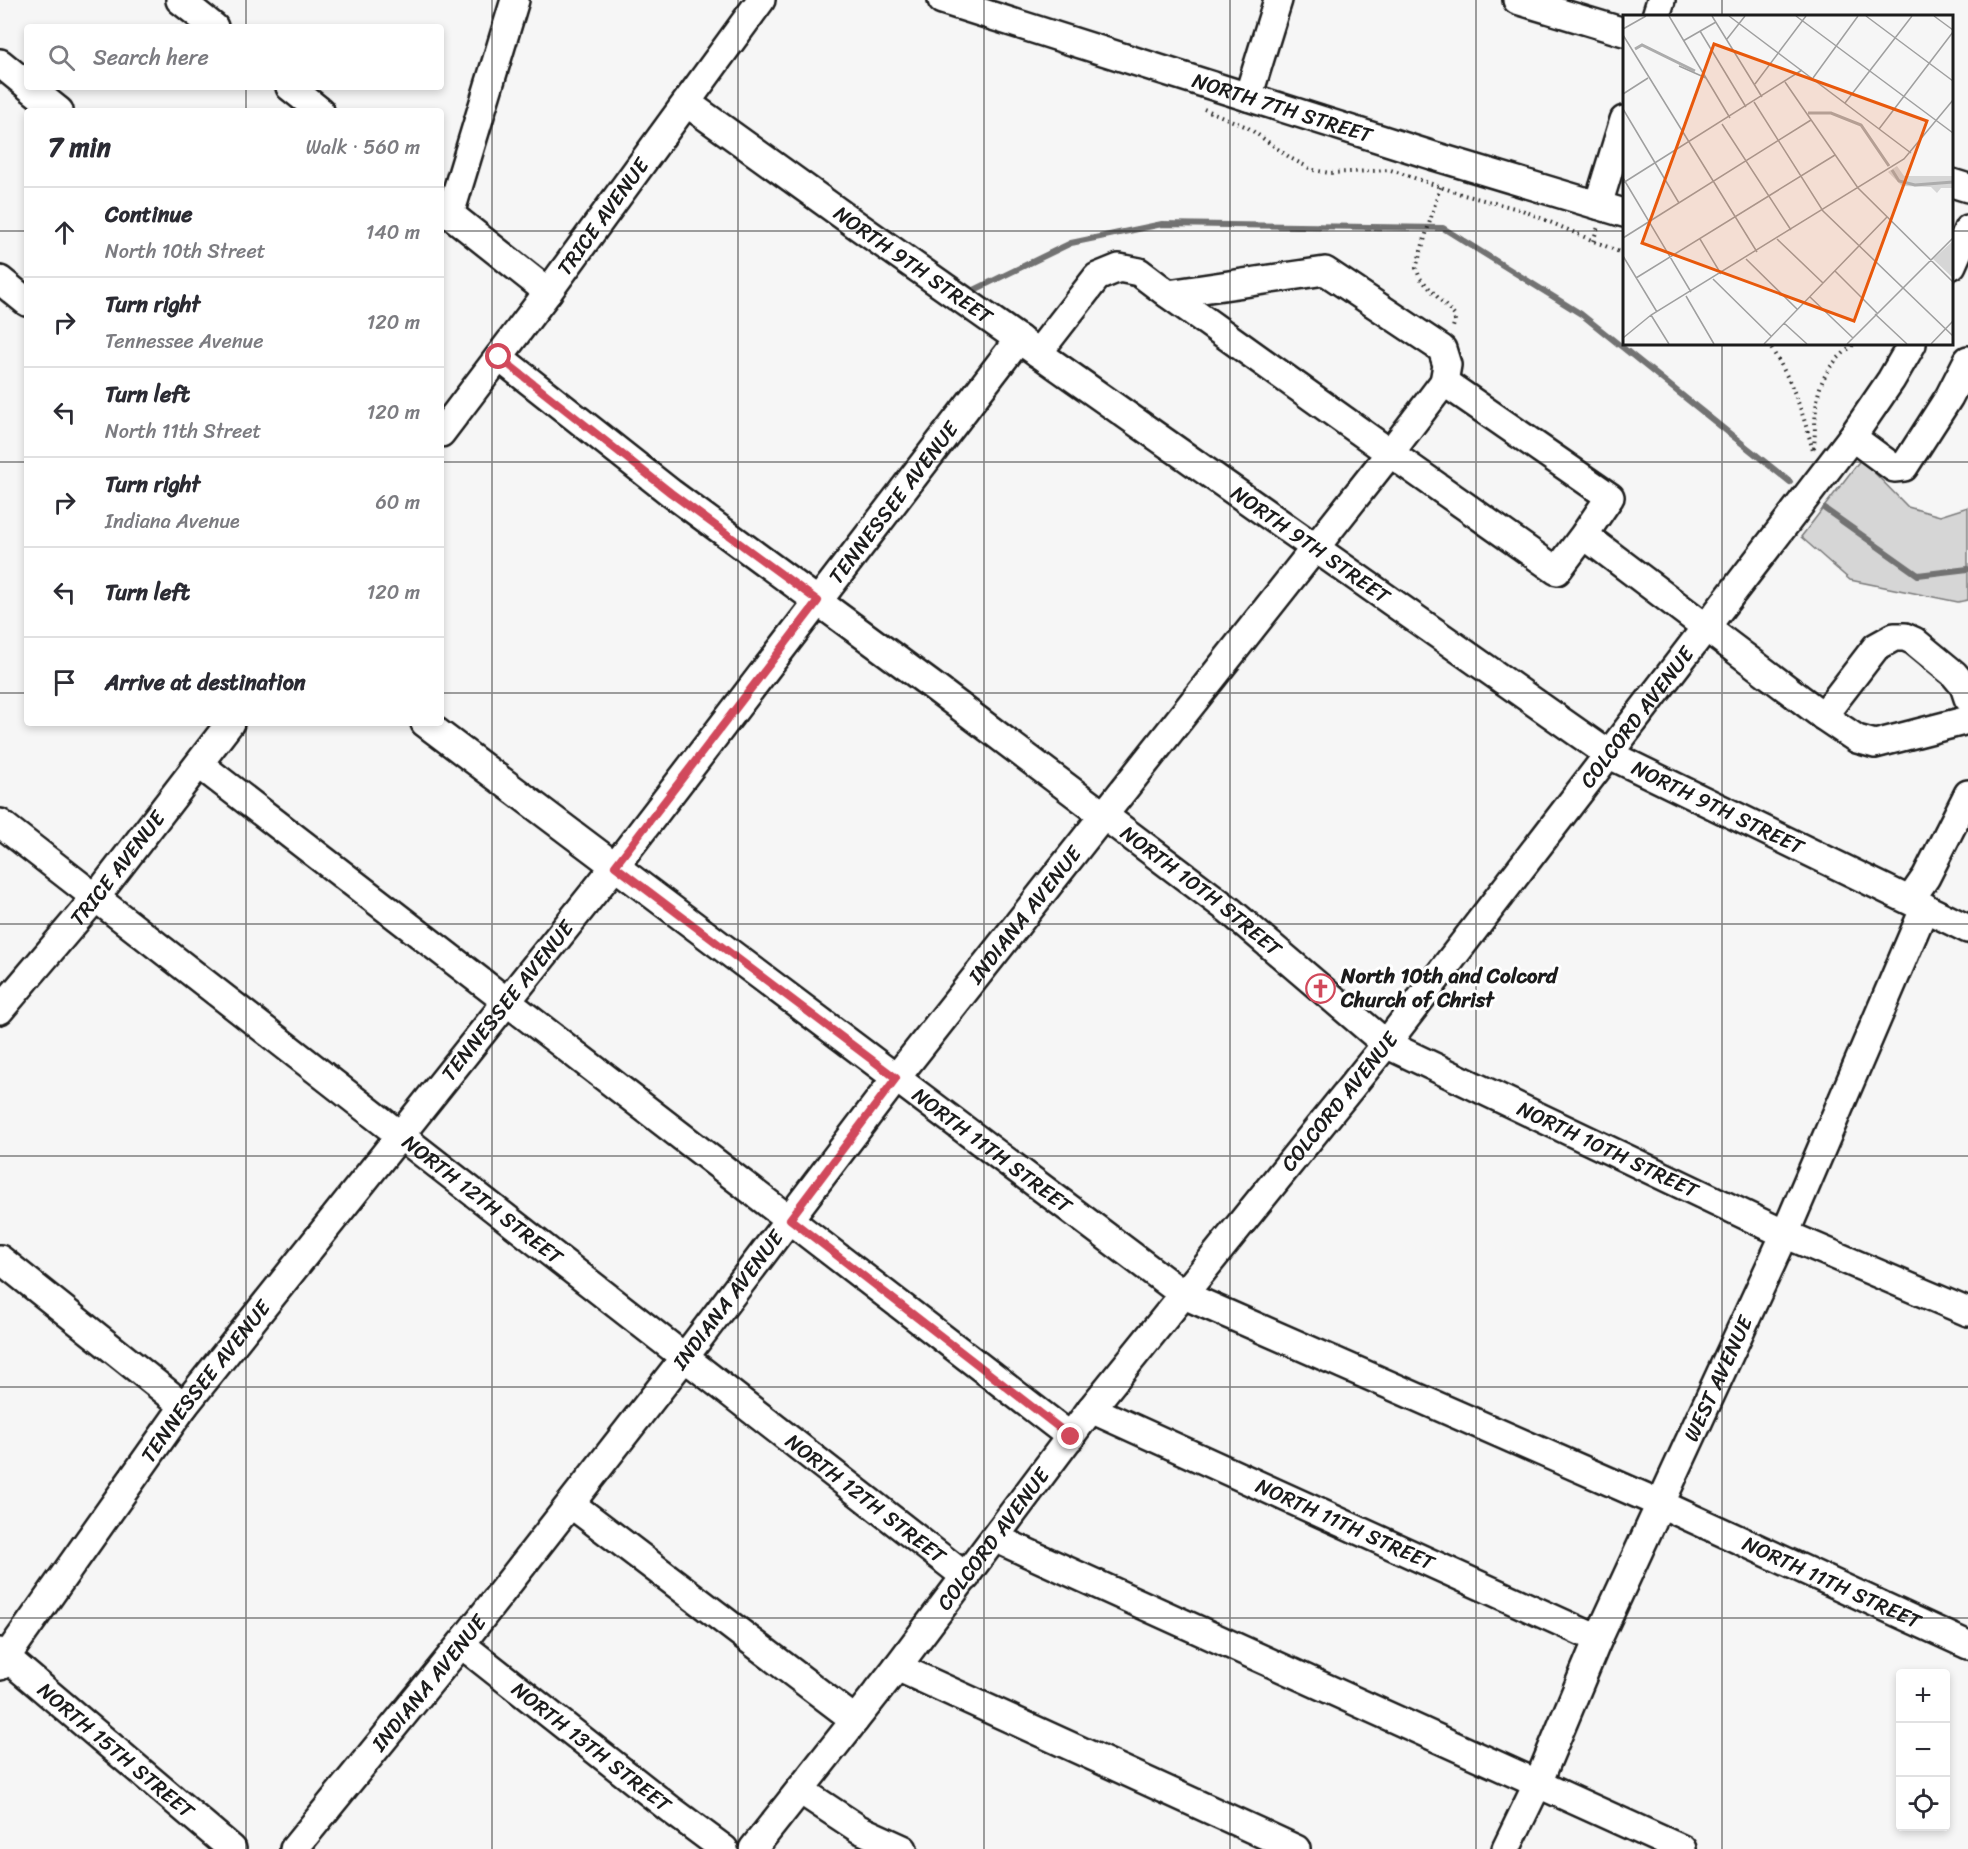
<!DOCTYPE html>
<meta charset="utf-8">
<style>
body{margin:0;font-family:Sriracha,sans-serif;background:#f2f2f3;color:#2b2b33}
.controls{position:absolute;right:18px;bottom:18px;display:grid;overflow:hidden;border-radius:6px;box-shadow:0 3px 9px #0003}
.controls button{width:54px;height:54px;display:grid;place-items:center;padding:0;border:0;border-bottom:2px solid #e1e1e2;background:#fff;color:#2b2b33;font:30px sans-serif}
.stop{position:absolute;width:18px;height:18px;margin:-14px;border:4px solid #d1495b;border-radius:50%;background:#fff}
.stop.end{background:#d1495b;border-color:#fff;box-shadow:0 2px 6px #0008}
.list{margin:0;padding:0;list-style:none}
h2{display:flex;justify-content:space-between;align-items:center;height:78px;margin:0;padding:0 24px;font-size:26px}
h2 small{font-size:20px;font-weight:400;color:#7c7c81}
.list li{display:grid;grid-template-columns:39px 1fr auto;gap:18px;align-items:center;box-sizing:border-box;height:90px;padding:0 24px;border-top:2px solid #e1e1e2}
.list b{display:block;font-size:22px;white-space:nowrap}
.list p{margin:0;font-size:20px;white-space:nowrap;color:#7c7c81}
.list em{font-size:20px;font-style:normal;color:#7c7c81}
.icon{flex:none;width:33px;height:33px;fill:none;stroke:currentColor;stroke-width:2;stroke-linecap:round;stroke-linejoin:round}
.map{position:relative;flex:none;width:1968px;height:1849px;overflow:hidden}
.search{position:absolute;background:#fff;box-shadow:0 3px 9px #0003;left:24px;top:24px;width:420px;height:66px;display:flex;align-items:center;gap:15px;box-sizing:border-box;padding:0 21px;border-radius:6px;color:#7c7c81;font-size:22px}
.panel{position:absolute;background:#fff;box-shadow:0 3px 9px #0003;left:24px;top:108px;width:420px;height:618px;border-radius:6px}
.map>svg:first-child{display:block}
.green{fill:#d6d6d6;stroke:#797979;stroke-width:1.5}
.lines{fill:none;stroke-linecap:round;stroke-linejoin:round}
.stream{stroke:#727272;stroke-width:6}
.minor-casing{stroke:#1c1c1c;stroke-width:32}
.path{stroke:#1c1c1c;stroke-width:4;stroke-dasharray:1.5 4.5;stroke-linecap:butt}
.minor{stroke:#fff;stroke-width:27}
.route{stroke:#d1495b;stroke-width:8}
.grid{fill:none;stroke:#1c1c1c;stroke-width:1.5;stroke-opacity:0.55}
.labels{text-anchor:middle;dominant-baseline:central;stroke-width:6;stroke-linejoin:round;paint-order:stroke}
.street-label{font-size:21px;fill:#1c1c1c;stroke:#fff}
.poi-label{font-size:21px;font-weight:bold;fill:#1c1c1c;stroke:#fff;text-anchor:start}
.inset-river{fill:none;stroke:#acacac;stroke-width:3}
.inset-road{fill:none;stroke:#9f9f9f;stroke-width:1.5}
.view{fill:#e8590c;fill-opacity:0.15;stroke:#e8590c;stroke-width:3}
.inset-edge{fill:none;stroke:#1c1c1c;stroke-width:3}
</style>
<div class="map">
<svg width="1968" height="1849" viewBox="0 0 1968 1849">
<rect width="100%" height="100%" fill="#f6f6f6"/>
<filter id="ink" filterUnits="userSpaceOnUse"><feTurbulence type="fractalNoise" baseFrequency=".0167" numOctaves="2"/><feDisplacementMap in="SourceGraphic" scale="12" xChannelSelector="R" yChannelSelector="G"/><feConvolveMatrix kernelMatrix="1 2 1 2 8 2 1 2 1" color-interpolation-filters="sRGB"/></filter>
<g filter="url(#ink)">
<path class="green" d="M1861,459L1908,507L1940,516L1968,507V600L1958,602L1850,580L1801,537Z"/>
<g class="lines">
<g class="stream">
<path d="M968,293L1071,243L1162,224L1443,228L1581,314L1790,482"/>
<path d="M1825,509L1918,575L1968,569"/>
</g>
<defs>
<g id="minor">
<path d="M180,0L214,27"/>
<path id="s1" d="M942,0L1434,156L1624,213"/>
<path d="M1517,0L1624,32"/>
<path d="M1656,16L1661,0"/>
<path d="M0,63L27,85"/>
<path d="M29,87L59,111"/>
<path d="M290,87L320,111"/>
<path d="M1248,97L1278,0"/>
<path id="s2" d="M687,103L855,224L1608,754L1968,929"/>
<path d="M1952,183L1968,188"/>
<path d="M1598,205L1624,120"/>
<path d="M441,207L548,292"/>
<path d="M450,214L515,0"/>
<path d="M1952,265L1968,229"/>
<path d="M0,280L27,302"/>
<path d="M1038,353L1097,277L1119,268L1139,272L1168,294"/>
<path id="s3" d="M499,357L671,493L930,684L1229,910L1386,1044L1785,1234L1968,1312"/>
<path id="s4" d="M441,433L548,292L761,0"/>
<path d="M1852,437L1894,468L1904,467L1949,397L1968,360"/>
<path d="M1584,535L1557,571L1390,453L1444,382L1610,497L1584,535L1823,716L1857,739L1875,744L1968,720"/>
<path d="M1823,716L1876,647L1894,637H1905L1914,641L1954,674L1964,686L1968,698"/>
<path id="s5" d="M425,723L1184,1295L1661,1504L1968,1645"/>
<path d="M199,764C488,989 780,1212 1071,1437"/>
<path id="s6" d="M0,823L966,1577"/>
<path d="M1910,900L1926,877L1968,794"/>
<path id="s7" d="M0,1010L96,897L230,723"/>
<path d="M0,1259L184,1406"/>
<path id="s8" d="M1091,1409L1598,1639"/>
<path d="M571,1504L855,1720"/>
<path d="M995,1538L1682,1849"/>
<path id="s9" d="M461,1644L670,1809L724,1849"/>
<path id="s10" d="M0,1652L232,1849"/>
<path id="s11" d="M0,1666L184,1406L615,866L1019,339"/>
<path d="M897,1667L1296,1849"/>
<path d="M800,1790L859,1829L903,1849"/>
<path id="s12" d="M294,1849L461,1644L684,1358L896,1078L1390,453L1168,294L1325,271L1442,349L1447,365L1444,382"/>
<path id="s13" d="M753,1849L897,1667L1091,1409L1386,1044L1852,437L1891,380L1912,344"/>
<path id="s14" d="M1506,1849L1538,1783L1598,1639L1785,1234L1925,907"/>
</g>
</defs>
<use href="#minor" class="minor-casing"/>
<g class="path">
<path d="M1204,109L1247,127L1292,159L1313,170L1330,173L1391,170L1464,195L1522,210L1624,254"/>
<path d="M1440,187L1416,268L1420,278L1454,315L1455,321L1452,330"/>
<path d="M1593,241L1598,227"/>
<path d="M1768,344C1791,377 1803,412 1813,451"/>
<path d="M1814,448C1816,424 1813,396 1826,374C1832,362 1844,353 1854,344"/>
</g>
<use href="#minor" class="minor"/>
</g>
</g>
<g class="lines" filter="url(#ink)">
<path class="route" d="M499,357L671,493L818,601L615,866L896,1078L790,1219L1071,1437"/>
</g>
<path class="grid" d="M246,0V27M492,0V1849M738,0V1849M984,0V1849M1230,0V1849M1476,0V1849M1722,0V16M246,87V111M0,231H27M441,231H1624M1952,231H1968M1722,344V1849M0,462H27M441,462H1968M0,693H27M441,693H1968M246,723V1849M0,924H1968M0,1156H1968M0,1387H1968M0,1618H1968"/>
<defs>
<symbol id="church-ring" viewBox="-11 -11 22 22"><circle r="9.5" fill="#fff" stroke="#d1495b" stroke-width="1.5"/><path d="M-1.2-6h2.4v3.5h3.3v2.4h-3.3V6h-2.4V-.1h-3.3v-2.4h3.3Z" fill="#d1495b"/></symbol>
</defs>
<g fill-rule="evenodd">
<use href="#church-ring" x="1304" y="972" width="33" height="33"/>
</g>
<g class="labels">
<g class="street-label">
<text stroke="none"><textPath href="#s1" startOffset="357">NORTH 7TH STREET</textPath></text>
<text stroke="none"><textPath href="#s4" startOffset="270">TRICE AVENUE</textPath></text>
<text stroke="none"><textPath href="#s2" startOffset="278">NORTH 9TH STREET</textPath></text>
<text stroke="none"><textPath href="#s11" startOffset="1467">TENNESSEE AVENUE</textPath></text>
<text stroke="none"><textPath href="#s2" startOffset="764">NORTH 9TH STREET</textPath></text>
<text stroke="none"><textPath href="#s13" startOffset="1436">COLCORD AVENUE</textPath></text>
<text stroke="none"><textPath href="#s2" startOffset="1250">NORTH 9TH STREET</textPath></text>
<text stroke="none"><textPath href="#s7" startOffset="184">TRICE AVENUE</textPath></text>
<text stroke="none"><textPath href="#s3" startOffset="882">NORTH 10TH STREET</textPath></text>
<text stroke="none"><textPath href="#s12" startOffset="1186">INDIANA AVENUE</textPath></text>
<text stroke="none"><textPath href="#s11" startOffset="837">TENNESSEE AVENUE</textPath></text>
<text stroke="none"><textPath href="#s13" startOffset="950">COLCORD AVENUE</textPath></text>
<text stroke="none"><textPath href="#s3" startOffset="1368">NORTH 10TH STREET</textPath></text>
<text stroke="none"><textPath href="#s5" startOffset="710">NORTH 11TH STREET</textPath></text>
<text stroke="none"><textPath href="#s6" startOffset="612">NORTH 12TH STREET</textPath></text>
<text stroke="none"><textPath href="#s12" startOffset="700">INDIANA AVENUE</textPath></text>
<text stroke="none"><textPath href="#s14" startOffset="516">WEST AVENUE</textPath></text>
<text stroke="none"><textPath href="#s11" startOffset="351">TENNESSEE AVENUE</textPath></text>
<text stroke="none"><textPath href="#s6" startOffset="1098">NORTH 12TH STREET</textPath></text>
<text stroke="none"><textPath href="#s8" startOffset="279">NORTH 11TH STREET</textPath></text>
<text stroke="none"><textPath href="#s13" startOffset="392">COLCORD AVENUE</textPath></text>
<text stroke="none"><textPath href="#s5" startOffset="1659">NORTH 11TH STREET</textPath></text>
<text stroke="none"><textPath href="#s12" startOffset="214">INDIANA AVENUE</textPath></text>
<text stroke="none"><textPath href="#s9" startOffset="166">NORTH 13TH STREET</textPath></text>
<text stroke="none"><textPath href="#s10" startOffset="152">NORTH 15TH STREET</textPath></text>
</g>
<g class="poi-label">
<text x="1341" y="976">North 10th and Colcord<tspan x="1341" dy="24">Church of Christ</tspan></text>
</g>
</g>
<g transform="translate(1623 15)">
<rect width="330" height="330" fill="#f6f6f6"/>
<path d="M274,151L281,161H330V173H318L314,178L308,172L279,171L265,157ZM330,226V263L310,244Z" fill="#d6d6d6"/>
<path class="inset-river" d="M12,34L19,30L72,56M185,98H208L238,110L266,151M269,155L276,166L292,170L330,167"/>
<path class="inset-road" d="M46,1L107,103M89,1L139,82M106,1L288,138M173,1L330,118M243,1L330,66M311,1L330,15M0,14L23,1M77,16L123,92M0,20L134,237M104,24L122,1M60,26L93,7M56,51L83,63M190,63L235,1M162,67L235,173L330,267M132,69L183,1M0,79L25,63M131,87L200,196L330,321M222,88L289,1M0,94L56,188M99,109L168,215M256,114L330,17M0,163L68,277M0,168L179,55M0,223L188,105M77,224L98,259M154,224L200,268M0,241L34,297M123,244L174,294M212,256L254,298M13,263L212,140M90,264L148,321M63,281L91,329M187,282L230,323M252,299L284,329M28,300L46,329M161,308L184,329M0,323L28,300L281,144L330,85M141,329L264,202M224,329L330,223M308,329L330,306"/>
<path class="view" d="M91,29L304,106L231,306L19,228Z"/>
<rect width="330" height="330" class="inset-edge"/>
</g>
</svg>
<div class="controls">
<button>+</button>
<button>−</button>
<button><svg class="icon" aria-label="locate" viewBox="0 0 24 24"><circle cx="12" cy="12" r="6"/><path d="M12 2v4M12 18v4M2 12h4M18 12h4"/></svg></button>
</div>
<div class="stop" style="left:499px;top:357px"></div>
<div class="stop end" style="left:1071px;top:1437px"></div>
<div class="search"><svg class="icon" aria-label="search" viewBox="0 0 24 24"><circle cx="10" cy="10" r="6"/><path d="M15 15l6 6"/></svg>Search here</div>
<section class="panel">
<h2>7 min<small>Walk · 560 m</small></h2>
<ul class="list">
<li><svg class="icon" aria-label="ahead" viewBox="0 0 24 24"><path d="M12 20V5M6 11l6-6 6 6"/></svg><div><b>Continue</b><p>North 10th Street</p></div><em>140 m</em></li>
<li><svg class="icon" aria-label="right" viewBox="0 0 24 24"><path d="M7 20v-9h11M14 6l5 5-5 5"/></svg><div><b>Turn right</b><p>Tennessee Avenue</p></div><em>120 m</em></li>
<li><svg class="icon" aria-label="left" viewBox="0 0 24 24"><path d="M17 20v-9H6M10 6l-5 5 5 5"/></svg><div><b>Turn left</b><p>North 11th Street</p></div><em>120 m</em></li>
<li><svg class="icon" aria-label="right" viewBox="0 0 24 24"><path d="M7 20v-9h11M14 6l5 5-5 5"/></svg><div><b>Turn right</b><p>Indiana Avenue</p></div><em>60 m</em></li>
<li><svg class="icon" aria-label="left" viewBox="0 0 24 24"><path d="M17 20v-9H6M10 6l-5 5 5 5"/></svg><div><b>Turn left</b></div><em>120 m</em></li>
<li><svg class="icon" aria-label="arrive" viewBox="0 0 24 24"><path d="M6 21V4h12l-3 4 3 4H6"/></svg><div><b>Arrive at destination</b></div></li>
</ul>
</section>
</div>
